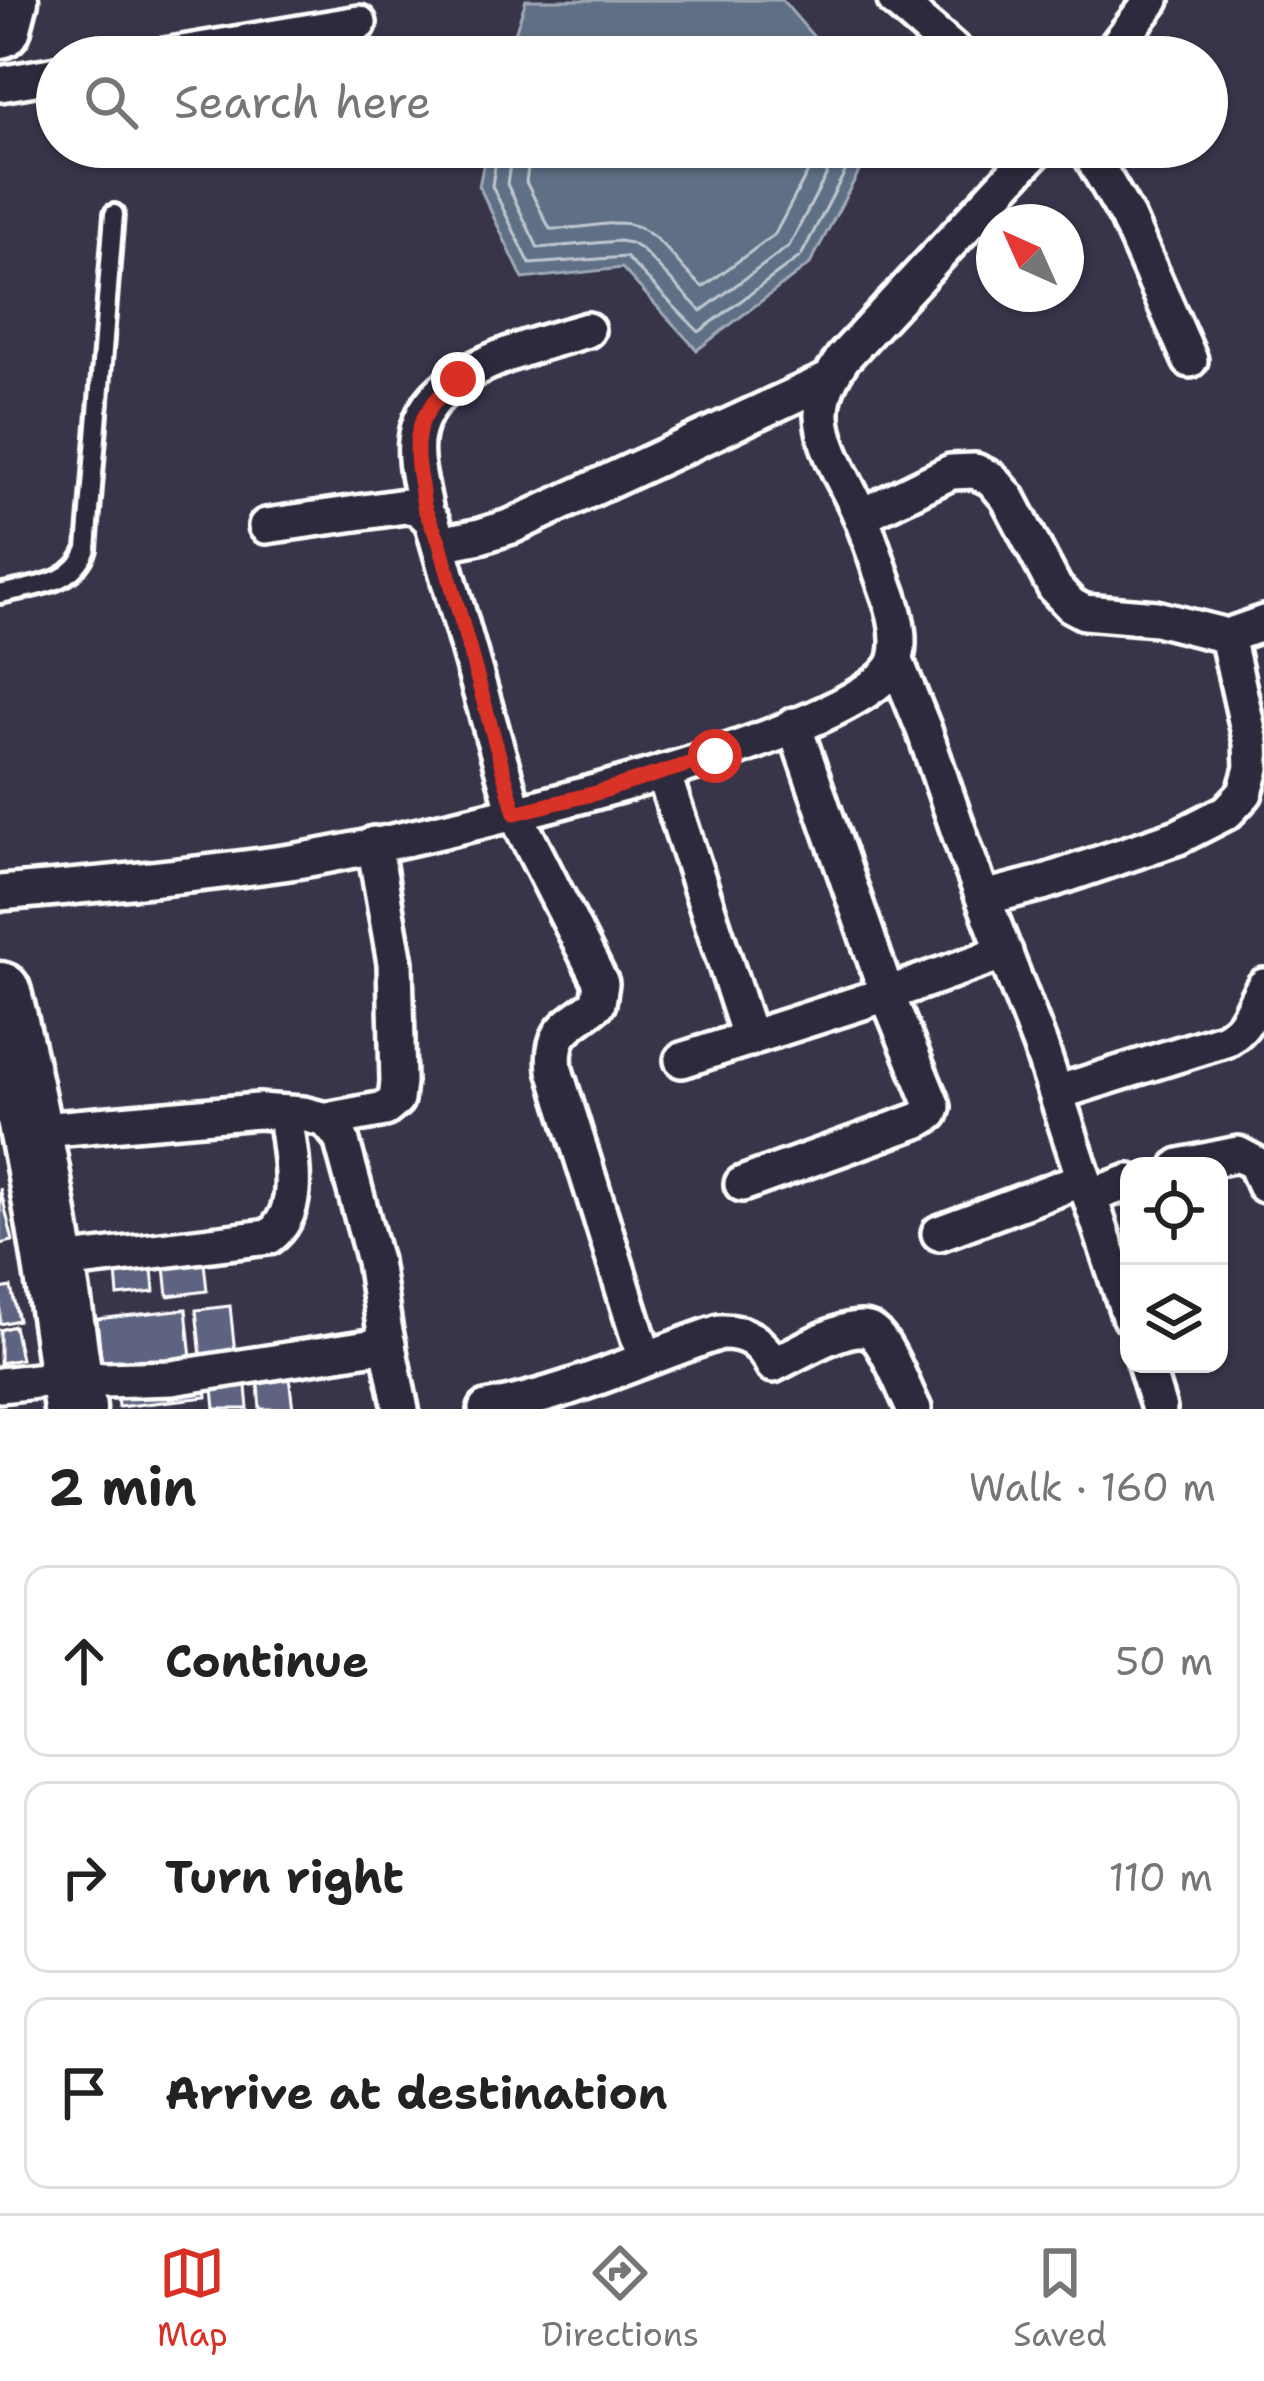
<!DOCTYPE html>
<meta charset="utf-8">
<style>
body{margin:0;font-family:"Shantell Sans",sans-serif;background:#f2f2f2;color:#222}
.controls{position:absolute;right:36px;bottom:36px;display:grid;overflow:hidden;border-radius:24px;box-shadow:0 3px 9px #0004}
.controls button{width:108px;height:108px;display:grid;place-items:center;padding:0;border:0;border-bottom:3px solid #e0e0e0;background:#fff;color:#222;font:60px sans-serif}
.compass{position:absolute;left:976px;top:204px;width:108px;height:108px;border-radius:50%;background:#fff;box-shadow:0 3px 9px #0004;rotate:315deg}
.stop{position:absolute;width:36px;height:36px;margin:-27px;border:9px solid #d93025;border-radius:50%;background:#fff}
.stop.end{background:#d93025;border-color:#fff;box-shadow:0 3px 12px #0008}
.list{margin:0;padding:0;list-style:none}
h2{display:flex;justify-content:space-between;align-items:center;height:156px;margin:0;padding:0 48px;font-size:51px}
h2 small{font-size:39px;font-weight:400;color:#767676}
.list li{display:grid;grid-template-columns:78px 1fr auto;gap:36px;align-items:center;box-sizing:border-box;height:192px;margin:0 24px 24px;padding:0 24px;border:3px solid #e0e0e0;border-radius:24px}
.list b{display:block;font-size:45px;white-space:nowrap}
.list em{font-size:39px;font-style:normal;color:#767676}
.icon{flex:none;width:66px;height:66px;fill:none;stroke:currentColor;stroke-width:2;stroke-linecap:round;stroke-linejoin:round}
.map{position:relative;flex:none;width:1264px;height:1409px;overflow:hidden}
.search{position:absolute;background:#fff;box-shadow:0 3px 9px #0004;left:36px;right:36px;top:36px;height:132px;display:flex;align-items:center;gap:30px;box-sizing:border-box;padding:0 42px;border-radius:66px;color:#767676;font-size:45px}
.sheet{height:804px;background:#fff}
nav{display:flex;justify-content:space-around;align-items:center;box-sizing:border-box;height:168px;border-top:3px solid #e0e0e0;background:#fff;font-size:33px;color:#767676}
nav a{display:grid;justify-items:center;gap:6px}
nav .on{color:#d93025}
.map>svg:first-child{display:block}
.water{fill:#5f7086;stroke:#9fa9b6;stroke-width:3}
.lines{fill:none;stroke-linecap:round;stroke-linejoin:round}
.shore{stroke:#bfc6cf;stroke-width:3}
.building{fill:#5d6380;stroke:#fff;stroke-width:3}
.lane-casing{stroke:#fff;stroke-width:26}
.street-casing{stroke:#fff;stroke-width:42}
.highway-casing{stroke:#fff;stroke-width:69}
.lane{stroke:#2f2a3d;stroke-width:16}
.street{stroke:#2f2a3d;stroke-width:33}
.highway{stroke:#2f2a3d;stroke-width:60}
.route{stroke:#d93025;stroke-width:15}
</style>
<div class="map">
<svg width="1264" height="1409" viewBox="0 0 1264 1409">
<rect width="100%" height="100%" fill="#38354a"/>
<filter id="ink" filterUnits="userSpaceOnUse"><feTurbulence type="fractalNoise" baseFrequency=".00833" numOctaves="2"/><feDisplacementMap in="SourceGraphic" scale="24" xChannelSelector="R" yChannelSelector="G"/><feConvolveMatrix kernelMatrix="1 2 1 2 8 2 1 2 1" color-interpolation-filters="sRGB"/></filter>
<g filter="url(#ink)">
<g class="water">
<path d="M526,0H782L831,57H507Z"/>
<path d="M487,147H872L810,264L697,350L622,268L523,279L479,186Z"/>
</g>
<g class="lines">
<g class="shore">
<path d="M498,147L492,186L530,264L626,257L699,332L801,256L858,147"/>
<path d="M513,147L507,184L538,248L619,241L631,243L642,250L701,311L789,246L841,147"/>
<path d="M531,147L526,182L550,229C572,230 596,224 619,223C657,223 676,267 703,287L775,234L821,147"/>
</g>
</g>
<g class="building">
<path d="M0,1188L13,1241L0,1244Z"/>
<path d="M203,1253L207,1291L168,1296L164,1257Z"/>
<path d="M151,1256L154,1292L118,1296L115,1260Z"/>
<path d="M11,1287L18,1320L0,1324V1289Z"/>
<path d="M230,1306L235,1353L201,1357L196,1310Z"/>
<path d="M186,1309L191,1359L102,1369L97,1319Z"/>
<path d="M14,1326L21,1359L0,1363V1330Z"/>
<path d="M288,1369L293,1409H260L257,1372Z"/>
<path d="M245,1375L248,1409H215L212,1378Z"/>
<path d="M205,1376L207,1397L118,1407L116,1386Z"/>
</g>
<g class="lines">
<defs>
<path id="lane" d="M0,594C36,585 72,586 87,549L114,214"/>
<g id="street">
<path d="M895,0L961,57"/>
<path d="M159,57L359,23"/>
<path d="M1108,57L1152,0"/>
<path d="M0,84L57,74"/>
<path d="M1086,147L1127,217L1190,360"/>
<path d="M426,512C421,486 411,456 418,430C434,367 534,346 587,330"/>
<path d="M861,516L951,472L975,471L992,479L1008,498L1055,588L1071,605L1084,612L1156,618L1227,636L1251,743L1252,768L1245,793L1227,812L1178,837L1042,883L984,898"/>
<path d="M266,526L405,506L418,507L432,521L515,813L601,983L598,1003C570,1026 550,1028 555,1070L645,1359"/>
<path d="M440,544L480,536L512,526L828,380"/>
<path d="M1227,636L1264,623"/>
<path d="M896,661L924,730L966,853L1040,1045L1129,1316"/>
<path d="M663,772L750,1039"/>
<path d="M0,893C97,885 194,876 290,862C382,848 873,739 896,659C902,636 894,608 886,587C877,562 869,535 858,510C845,481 824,449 822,417C821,394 831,376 843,358L1039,147"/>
<path d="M682,1060L887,994L1005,952"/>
<path d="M1056,1093L1225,1040C1251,1025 1249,1009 1264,986"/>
<path d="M326,1120L385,1109L396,1100L398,1082L395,963L374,844"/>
<path d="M30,1131L258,1111L303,1114L326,1120L341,1138L374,1261L384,1326L401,1409"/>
<path d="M1180,1166L1238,1154L1255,1163L1264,1185"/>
<path d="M742,1184L919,1120L931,1113L933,1107L887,994L794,725"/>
<path d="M1090,1196L1129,1182"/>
<path d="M939,1233L1084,1179"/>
<path d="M54,1263L269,1237C306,1210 289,1153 285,1113"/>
<path d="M1145,1364L1159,1409"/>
<path d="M0,1385L71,1377L104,1380L172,1378L388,1344"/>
<path d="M486,1409C566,1395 643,1358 720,1332C747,1331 761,1342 773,1365C793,1356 853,1318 872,1332C888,1344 904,1390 914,1409"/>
</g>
<g id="highway">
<path d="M0,27L7,0"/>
<path d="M0,993C34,1130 57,1269 75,1409"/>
</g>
</defs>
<use href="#lane" class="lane-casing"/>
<use href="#street" class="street-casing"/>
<use href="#highway" class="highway-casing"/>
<use href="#lane" class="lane"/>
<use href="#street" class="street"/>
<use href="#highway" class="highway"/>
</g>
</g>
<g class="lines" filter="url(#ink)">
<path class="route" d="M458,379C420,411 411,432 420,480C422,489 422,500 425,509C429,520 436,532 440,544L515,813L596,793L715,756"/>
</g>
</svg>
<div class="controls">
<button><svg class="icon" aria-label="locate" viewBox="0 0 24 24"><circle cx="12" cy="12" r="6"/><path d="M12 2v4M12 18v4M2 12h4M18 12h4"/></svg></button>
<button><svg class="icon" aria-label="layers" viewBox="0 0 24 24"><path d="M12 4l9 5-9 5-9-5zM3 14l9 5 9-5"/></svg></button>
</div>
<svg class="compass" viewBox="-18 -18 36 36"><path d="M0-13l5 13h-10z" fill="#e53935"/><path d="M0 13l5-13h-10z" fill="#767676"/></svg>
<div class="stop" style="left:715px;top:756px"></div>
<div class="stop end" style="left:458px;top:379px"></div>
<div class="search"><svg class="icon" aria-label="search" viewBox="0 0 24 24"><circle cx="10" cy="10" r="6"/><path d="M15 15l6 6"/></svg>Search here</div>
</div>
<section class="sheet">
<h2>2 min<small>Walk · 160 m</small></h2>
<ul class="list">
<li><svg class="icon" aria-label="ahead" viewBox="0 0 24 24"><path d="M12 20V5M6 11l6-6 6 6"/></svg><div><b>Continue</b></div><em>50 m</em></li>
<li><svg class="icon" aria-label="right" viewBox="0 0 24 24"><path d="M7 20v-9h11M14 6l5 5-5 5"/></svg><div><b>Turn right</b></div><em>110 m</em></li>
<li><svg class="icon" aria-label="arrive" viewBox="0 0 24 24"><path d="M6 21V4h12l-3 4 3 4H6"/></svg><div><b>Arrive at destination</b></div></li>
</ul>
</section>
<nav>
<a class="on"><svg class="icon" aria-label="map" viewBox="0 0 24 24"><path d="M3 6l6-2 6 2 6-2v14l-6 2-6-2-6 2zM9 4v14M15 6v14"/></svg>Map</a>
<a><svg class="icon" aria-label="directions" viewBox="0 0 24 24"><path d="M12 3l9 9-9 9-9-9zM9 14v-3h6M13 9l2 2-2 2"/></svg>Directions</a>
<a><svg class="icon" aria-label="saved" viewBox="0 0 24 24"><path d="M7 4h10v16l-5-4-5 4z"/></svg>Saved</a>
</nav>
